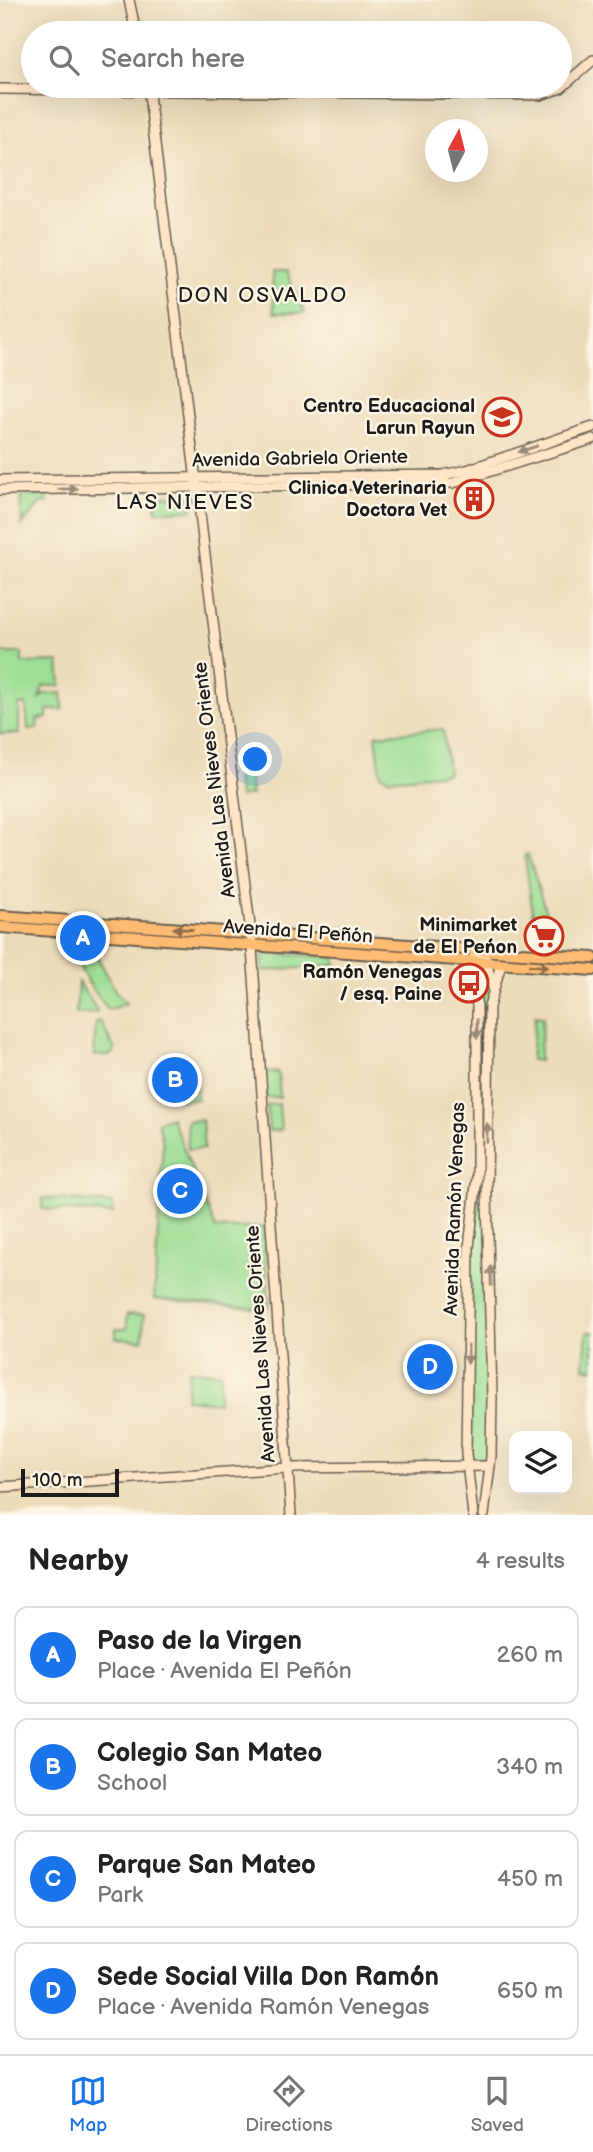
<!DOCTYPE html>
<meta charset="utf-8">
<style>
body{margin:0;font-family:"Balsamiq Sans",sans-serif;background:#f2f2f2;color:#222}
.controls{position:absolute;right:21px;bottom:21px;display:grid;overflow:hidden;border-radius:14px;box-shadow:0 7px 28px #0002}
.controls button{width:63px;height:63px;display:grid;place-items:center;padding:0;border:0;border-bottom:2px solid #e0e0e0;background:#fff;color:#222;font:35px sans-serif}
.compass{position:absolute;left:425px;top:119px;width:63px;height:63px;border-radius:50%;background:#fff;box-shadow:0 7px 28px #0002;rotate:7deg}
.scale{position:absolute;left:21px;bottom:18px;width:98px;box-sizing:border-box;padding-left:7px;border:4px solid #1c1c1c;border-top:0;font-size:19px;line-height:24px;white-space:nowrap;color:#1c1c1c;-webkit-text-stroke:5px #fcf5e5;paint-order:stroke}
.you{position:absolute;left:256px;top:760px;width:24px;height:24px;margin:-18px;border:5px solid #fff;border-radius:50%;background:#1a73e8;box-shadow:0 0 0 10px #1a73e833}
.badge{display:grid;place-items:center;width:46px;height:46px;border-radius:50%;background:#1a73e8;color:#fff;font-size:23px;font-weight:700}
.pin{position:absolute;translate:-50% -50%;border:4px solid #fff;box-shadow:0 2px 7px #0006}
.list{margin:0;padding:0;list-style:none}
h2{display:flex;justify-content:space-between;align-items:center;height:91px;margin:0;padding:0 28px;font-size:30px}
h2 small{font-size:23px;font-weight:400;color:#767676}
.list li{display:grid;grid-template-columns:46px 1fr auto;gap:21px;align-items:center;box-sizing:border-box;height:98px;margin:0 14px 14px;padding:0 14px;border:2px solid #e0e0e0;border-radius:14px}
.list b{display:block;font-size:26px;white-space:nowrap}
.list p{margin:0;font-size:23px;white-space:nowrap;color:#767676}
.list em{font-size:23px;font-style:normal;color:#767676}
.icon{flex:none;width:38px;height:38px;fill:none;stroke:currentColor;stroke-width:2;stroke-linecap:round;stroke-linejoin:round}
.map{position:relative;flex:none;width:593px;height:1515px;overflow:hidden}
.search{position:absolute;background:#fff;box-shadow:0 7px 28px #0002;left:21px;right:21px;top:21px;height:77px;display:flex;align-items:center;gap:18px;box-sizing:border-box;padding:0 24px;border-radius:38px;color:#767676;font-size:26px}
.sheet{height:539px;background:#fff}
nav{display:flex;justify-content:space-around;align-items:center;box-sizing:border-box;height:98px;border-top:2px solid #e0e0e0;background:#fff;font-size:19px;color:#767676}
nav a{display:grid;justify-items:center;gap:4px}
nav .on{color:#1a73e8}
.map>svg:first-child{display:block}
.green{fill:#9ede94;stroke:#5d7d58;stroke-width:2}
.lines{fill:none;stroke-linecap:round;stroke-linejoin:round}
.secondary-casing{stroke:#655f53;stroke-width:12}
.primary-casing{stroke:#655f53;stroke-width:14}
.secondary{stroke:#ffe4c6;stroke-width:9}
.primary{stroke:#ffbb71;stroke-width:10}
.oneway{fill:#998a7a}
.oneway2{fill:#8e6c46}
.labels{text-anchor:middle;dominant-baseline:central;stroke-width:5;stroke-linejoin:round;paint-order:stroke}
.poi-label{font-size:19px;font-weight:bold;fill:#1c1c1c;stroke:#fcf5e5;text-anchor:end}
.street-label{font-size:19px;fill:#1c1c1c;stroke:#fcf5e5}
.neighbourhood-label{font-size:21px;letter-spacing:2px;fill:#1c1c1c;stroke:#fcf5e5}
</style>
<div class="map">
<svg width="593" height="1515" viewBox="0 0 593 1515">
<rect width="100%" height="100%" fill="#fcf5e5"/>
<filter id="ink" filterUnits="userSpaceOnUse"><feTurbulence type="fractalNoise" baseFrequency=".0143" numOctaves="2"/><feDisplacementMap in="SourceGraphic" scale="14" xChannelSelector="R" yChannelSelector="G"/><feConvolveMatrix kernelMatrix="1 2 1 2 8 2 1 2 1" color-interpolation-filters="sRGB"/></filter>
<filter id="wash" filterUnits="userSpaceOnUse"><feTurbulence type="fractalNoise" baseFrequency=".00686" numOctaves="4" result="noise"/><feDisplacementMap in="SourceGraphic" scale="28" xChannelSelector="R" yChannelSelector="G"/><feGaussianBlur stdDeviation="1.57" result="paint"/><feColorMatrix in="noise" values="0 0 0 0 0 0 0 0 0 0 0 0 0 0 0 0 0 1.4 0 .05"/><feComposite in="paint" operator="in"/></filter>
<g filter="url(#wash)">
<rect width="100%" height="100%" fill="#eddcb9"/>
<g class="green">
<path d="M272,272H286L305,313H274Z"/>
<path d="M188,495L191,497L192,510L156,511V496Z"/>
<path d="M21,496H47V502H41L22,525Z"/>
<path d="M0,653H22V663L59,662L61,686H43L40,698L44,694L62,693L63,709L47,710V718L37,719L38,729H28L26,704L19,705V734H0Z"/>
<path d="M443,729L448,773L389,779L381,775L376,735Z"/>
<path d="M248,767L251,795L239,797L235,769Z"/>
<path d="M528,854L547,916L533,917L525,855Z"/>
<path d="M73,942L90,943L116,992L126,1003L109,1010C94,992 74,966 73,942Z"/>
<path d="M262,953L335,957L336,965L263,971Z"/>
<path d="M475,967L485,968L489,995L485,1012L481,1189V1011Z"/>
<path d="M78,982L97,1010L96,1013L76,1014Z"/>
<path d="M535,1016L543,1017L539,1061L531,1060Z"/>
<path d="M100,1021L115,1050L109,1056L94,1055L96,1022Z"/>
<path d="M194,1066L197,1099L179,1100L176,1067Z"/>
<path d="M278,1072L280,1097L266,1098L264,1073Z"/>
<path d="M279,1104L281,1130L269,1131L267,1105Z"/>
<path d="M171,1117L216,1229L264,1227L269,1306L266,1309L154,1299L163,1143L158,1122Z"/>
<path d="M202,1120L204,1149H188L187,1121Z"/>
<path d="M43,1198L113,1204V1214L42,1209Z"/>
<path d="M481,1200L484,1204L489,1242L488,1455L486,1459H470L471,1243L477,1204Z"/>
<path d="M127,1314L144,1315L143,1340L116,1338V1329H127Z"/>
<path d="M587,1332H593V1369L584,1367Z"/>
<path d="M189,1370L221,1373L218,1402L186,1399Z"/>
</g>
</g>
<g filter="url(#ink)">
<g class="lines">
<defs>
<g id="secondary">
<path d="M129,0L136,33"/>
<path d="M148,86L251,934L291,1515"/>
<path d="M0,89L540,95L561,88L593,60"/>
<path d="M0,480L443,475L467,470L593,427"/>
<path d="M0,490L453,483L593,439"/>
<path d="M0,1487L287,1468L490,1466"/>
<path d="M473,1515L466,1454L469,1247L477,1177V1006L469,962L483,950L493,988"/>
<path d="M484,1515L491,1457L492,1398L487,1195L489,1007L501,964"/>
</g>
<g id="primary">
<path d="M0,916L593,958"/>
<path d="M0,927L593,970"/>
</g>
</defs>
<use href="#secondary" class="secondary-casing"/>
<use href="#primary" class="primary-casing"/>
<use href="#secondary" class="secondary"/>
<use href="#primary" class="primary"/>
</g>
<defs><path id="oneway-solid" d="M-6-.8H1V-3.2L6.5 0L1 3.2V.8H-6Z" transform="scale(1.75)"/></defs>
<g class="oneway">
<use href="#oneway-solid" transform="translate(528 449) rotate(161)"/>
<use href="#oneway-solid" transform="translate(68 489) rotate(-1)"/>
<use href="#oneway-solid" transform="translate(477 1029) rotate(90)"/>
<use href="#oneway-solid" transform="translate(487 1133) rotate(-89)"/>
<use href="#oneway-solid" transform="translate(491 1276) rotate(-91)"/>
<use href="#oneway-solid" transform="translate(468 1354) rotate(91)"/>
</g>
<g class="oneway2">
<use href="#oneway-solid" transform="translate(183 929) rotate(-176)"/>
<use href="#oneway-solid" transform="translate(539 966) rotate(4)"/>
</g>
</g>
<defs>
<symbol id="school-ring" viewBox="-11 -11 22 22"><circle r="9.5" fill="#fcf5e5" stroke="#c8321e" stroke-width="1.5"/><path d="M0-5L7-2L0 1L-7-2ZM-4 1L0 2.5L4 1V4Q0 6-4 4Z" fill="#c8321e"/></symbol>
<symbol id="building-ring" viewBox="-11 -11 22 22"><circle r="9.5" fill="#fcf5e5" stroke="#c8321e" stroke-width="1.5"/><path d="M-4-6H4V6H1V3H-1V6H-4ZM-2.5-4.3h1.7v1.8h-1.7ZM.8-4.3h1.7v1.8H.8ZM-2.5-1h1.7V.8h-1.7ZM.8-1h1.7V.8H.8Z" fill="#c8321e"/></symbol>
<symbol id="supermarket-ring" viewBox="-11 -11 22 22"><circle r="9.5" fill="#fcf5e5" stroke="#c8321e" stroke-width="1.5"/><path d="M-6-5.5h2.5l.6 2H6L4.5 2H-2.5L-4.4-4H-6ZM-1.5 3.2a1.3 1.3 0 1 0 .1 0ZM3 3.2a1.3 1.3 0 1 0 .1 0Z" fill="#c8321e"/></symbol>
<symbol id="bus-ring" viewBox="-11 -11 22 22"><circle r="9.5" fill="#fcf5e5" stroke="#c8321e" stroke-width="1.5"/><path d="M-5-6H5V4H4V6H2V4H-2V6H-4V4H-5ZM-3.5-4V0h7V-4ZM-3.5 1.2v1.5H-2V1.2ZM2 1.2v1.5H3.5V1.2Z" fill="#c8321e"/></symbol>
</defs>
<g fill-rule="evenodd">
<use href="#school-ring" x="480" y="395" width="44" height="44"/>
<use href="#building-ring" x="452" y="477" width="44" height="44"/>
<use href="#supermarket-ring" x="522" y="914" width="44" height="44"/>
<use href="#bus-ring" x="447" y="961" width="44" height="44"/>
</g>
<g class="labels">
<g class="poi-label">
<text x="475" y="406">Centro Educacional<tspan x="475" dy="22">Larun Rayun</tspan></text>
<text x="447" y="488">Clinica Veterinaria<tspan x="447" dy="22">Doctora Vet</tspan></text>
<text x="517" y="925">Minimarket<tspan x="517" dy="22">de El Peńon</tspan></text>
<text x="442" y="972">Ramón Venegas<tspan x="442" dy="22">/ esq. Paine</tspan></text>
</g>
<g class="street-label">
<text transform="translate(300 459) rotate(-1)">Avenida Gabriela Oriente</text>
<text transform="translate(215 780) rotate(-97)">Avenida Las Nieves Oriente</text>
<text transform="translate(298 932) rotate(4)">Avenida El Peñón</text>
<text transform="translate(455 1209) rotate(-88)">Avenida Ramón Venegas</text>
<text transform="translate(261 1344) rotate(-94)">Avenida Las Nieves Oriente</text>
</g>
<g class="neighbourhood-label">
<text x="263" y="295">DON OSVALDO</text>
<text x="185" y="502">LAS NIEVES</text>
</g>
</g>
</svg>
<div class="controls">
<button><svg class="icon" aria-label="layers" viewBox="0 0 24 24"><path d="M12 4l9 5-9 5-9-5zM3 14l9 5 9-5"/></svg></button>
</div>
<svg class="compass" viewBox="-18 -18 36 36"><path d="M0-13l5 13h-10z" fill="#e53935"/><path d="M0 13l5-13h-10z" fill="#767676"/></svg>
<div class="scale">100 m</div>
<div class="you"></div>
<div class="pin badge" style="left:83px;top:938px">A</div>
<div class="pin badge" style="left:175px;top:1080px">B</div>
<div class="pin badge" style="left:180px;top:1191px">C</div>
<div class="pin badge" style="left:430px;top:1367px">D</div>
<div class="search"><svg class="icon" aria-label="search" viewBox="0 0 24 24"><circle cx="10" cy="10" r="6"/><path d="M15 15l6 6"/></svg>Search here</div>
</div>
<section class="sheet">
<h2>Nearby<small>4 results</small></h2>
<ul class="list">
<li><span class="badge">A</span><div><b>Paso de la Virgen</b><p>Place · Avenida El Peñón</p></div><em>260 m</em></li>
<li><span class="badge">B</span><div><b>Colegio San Mateo</b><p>School</p></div><em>340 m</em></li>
<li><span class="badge">C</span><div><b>Parque San Mateo</b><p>Park</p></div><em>450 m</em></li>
<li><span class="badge">D</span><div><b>Sede Social Villa Don Ramón</b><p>Place · Avenida Ramón Venegas</p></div><em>650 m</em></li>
</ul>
</section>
<nav>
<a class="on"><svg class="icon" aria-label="map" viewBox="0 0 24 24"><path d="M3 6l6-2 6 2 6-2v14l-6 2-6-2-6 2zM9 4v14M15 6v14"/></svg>Map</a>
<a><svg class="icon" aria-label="directions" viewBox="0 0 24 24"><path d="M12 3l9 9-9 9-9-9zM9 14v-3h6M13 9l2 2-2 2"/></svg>Directions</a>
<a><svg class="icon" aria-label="saved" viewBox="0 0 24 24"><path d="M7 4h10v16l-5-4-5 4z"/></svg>Saved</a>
</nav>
